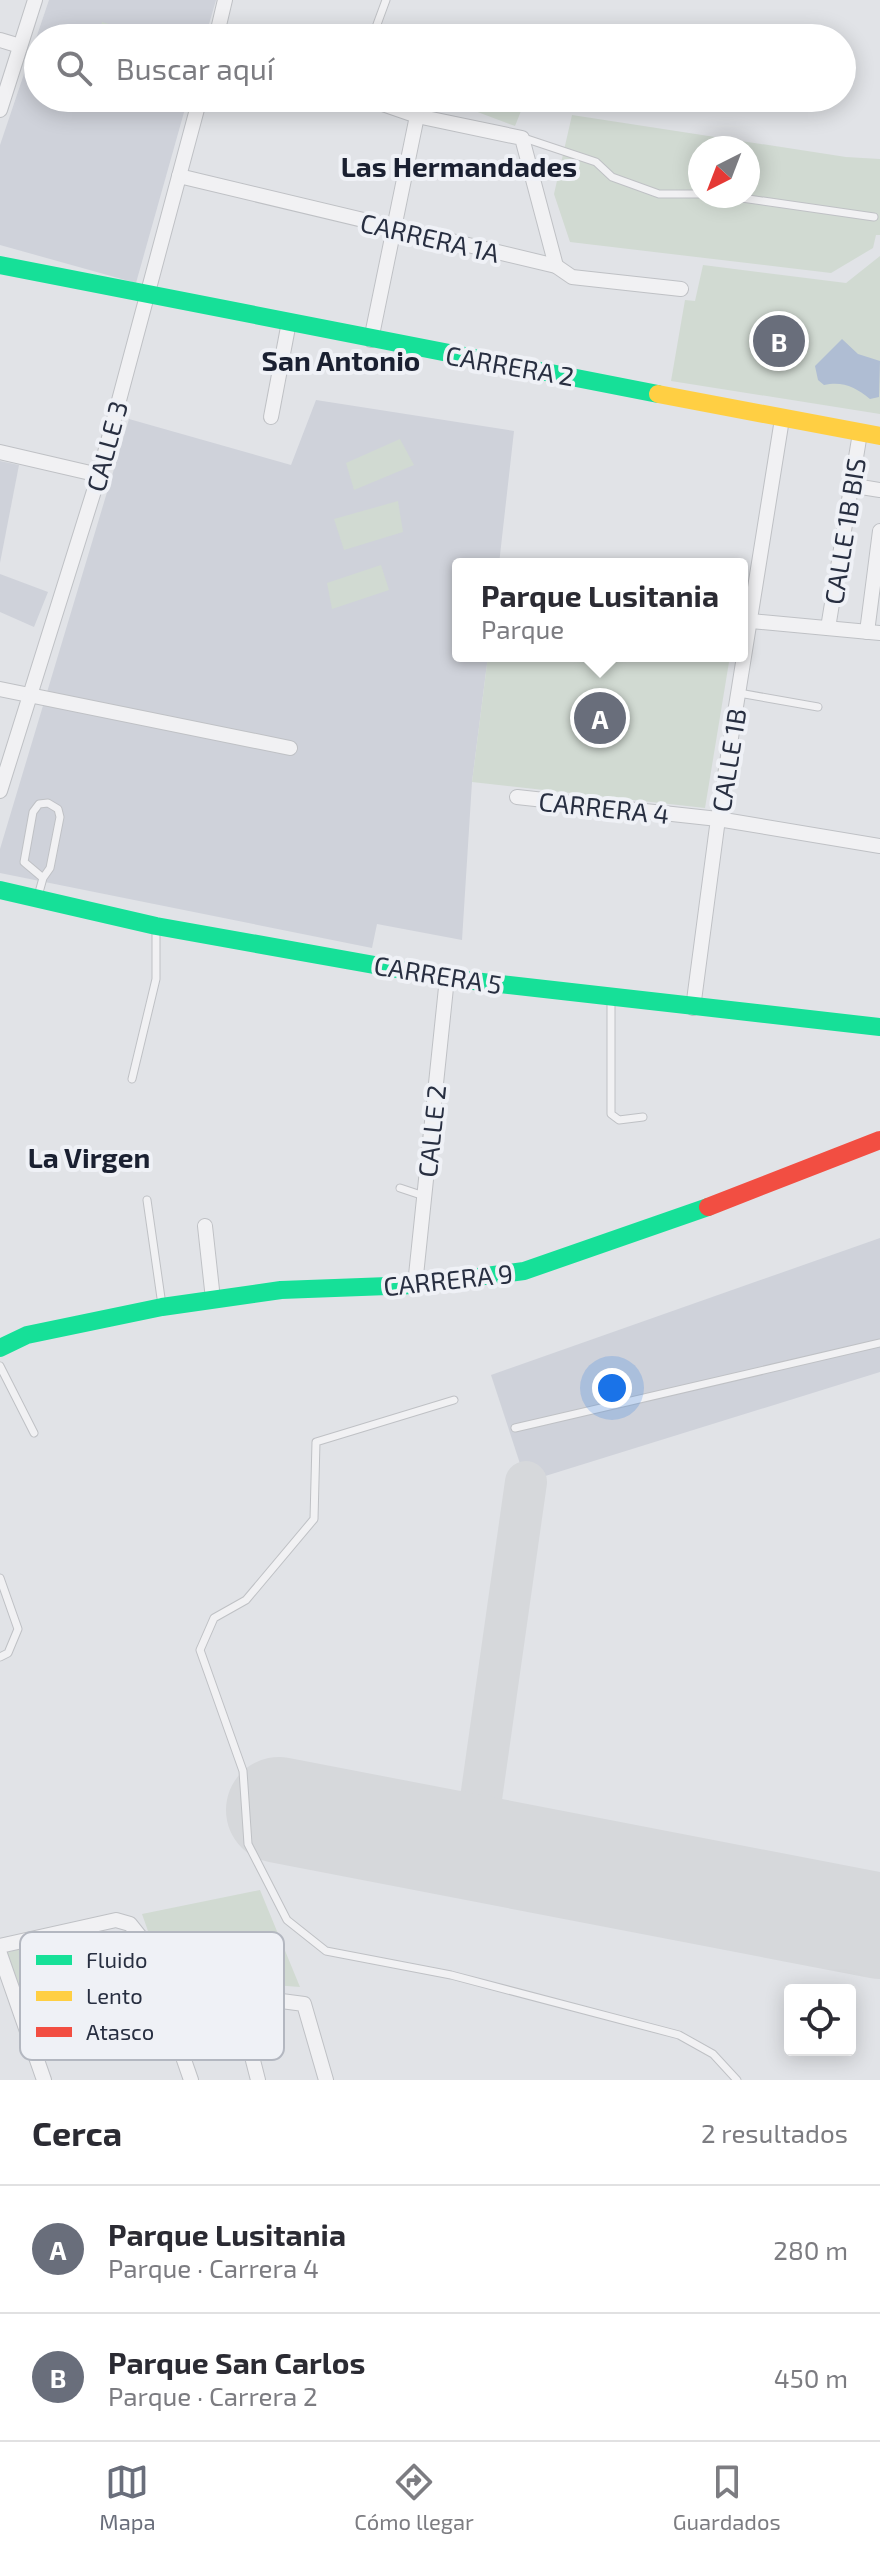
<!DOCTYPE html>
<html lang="es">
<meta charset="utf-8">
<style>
body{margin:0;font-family:"Exo 2",sans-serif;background:#f7f7f7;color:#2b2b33}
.controls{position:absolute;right:24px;bottom:24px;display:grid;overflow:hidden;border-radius:8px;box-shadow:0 4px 20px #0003}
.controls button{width:72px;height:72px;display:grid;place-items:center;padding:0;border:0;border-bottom:2px solid #e1e1e2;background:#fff;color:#2b2b33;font:40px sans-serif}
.compass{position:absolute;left:688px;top:136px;width:72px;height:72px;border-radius:50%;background:#fff;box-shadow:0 4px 20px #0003;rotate:222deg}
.you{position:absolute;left:612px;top:1388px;width:28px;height:28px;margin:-20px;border:6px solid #fff;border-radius:50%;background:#1a73e8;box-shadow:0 0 0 12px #1a73e833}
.badge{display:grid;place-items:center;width:52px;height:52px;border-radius:50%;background:#696e7b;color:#fff;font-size:26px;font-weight:700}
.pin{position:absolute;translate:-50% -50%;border:4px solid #fff;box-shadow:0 2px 8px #0006}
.popup{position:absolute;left:452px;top:558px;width:296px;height:104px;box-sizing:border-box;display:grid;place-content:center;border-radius:8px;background:#fff;filter:drop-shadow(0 2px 6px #0005);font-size:26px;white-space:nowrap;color:#7c7c81}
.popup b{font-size:30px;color:#2b2b33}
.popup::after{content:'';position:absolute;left:50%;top:100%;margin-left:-16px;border:16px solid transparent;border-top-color:#fff}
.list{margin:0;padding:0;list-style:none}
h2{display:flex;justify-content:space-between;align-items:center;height:104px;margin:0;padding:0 32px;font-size:34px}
h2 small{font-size:26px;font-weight:400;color:#7c7c81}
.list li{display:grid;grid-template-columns:52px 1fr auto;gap:24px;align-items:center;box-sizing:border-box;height:128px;padding:0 32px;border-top:2px solid #e1e1e2}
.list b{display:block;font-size:30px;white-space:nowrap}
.list p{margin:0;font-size:26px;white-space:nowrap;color:#7c7c81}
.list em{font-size:26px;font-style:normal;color:#7c7c81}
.icon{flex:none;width:44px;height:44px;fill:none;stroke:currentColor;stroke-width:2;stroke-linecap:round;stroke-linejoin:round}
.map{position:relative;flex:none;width:880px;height:2080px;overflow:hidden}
.search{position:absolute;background:#fff;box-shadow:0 4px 20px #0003;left:24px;right:24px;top:24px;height:88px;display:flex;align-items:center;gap:20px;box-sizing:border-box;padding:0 28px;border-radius:44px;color:#7c7c81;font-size:30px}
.sheet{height:360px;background:#fff}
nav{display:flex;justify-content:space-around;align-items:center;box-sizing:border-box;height:112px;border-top:2px solid #e1e1e2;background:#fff;font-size:22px;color:#7c7c81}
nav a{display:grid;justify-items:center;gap:4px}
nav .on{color:#696e7b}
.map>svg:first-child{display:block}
.built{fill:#cfd2da}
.green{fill:#d1dad2;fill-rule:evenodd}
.water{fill:#afbdd3}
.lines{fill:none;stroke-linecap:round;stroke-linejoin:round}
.taxiway{stroke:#d6d8db;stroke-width:42}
.runway{stroke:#d6d8db;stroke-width:106}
.lane-casing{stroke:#bfc1c5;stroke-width:9}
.street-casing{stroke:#bfc1c5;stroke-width:16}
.lane{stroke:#f1f1f3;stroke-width:7}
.street{stroke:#f1f1f3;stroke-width:14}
.fast{stroke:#16e098;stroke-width:18}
.slow{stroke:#ffcf43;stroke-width:18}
.jam{stroke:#f24e42;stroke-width:18}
.labels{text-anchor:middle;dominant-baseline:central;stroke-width:8;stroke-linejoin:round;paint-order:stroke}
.street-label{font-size:26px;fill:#282f41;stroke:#eff1f6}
.neighbourhood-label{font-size:28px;font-weight:bold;fill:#1a2031;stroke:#eff1f6}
.key{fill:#eff1f6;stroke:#b3b7c0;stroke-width:2}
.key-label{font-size:22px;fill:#282f41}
</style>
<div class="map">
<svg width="880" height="2080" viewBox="0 0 880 2080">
<rect width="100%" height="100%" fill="#e1e3e7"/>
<g class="built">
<path d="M49,0H216L205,38H38V98H188L136,283L0,245V145Z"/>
<path d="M316,400L514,431L499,564H458V656H488L472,782L462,940L377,924L372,948L0,873V849L129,419L291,465Z"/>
<path d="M0,461L19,465L0,563Z"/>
<path d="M0,574L48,592L34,627L0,612Z"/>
<path d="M880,1238V1372L526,1482L491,1375Z"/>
</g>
<g class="green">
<path d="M102,22L159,38H160H98Z"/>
<path d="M462,98L525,101L515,126L459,105Z"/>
<path d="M572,115L846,157L880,159V235H876L873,248L831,273L570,242L554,194ZM700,148H748V196H700Z"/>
<path d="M880,256V414L671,381L685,300L695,301L703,265L846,283Z"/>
<path d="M400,439L414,465L354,490L346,463Z"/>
<path d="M398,501L403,532L344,550L334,519Z"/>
<path d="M381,565L389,590L332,609L327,583Z"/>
<path d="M488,656H730L705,808L472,782Z"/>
<path d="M260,1890L300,1987L209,1980L168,1988L142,1914Z"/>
<path d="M128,1937L147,1992L118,1984L89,1991L77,1947Z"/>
<path d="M60,1939L68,1973L17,1988L5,1953Z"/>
</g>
<path class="water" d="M842,339L858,354L880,361L879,397L870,399C855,387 843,381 824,385L818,380L815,366Z"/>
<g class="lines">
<path class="taxiway" d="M474,1848L526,1482"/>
<path class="runway" d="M279,1810L880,1926"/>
<defs>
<g id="lane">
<path d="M372,38L386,0"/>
<path d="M524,138L596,162L612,177L659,194H700"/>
<path d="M728,196L874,217"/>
<path d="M739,693L818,707"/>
<path d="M38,896L43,878L24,862L33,812L39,804L48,803L58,809L60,817L50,868L43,878"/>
<path d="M611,999V1114L619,1120L643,1117"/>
<path d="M132,1079L156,979V928"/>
<path d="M400,1188L424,1196"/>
<path d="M147,1200L162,1305"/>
<path d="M0,1366L34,1433"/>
<path d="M454,1400L316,1442L314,1519L246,1600L214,1618L200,1650L243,1771L248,1844L287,1920L326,1951L451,1975L679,2035L713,2054L737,2080"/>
<path d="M515,1428L880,1343"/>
<path d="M0,1578L18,1629L8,1653L0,1657"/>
</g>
<g id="street">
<path d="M216,38L225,0"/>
<path d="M0,40L20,46"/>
<path d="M365,98L417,116L522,138L556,266"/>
<path d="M0,110L35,0"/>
<path d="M179,176L556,266L572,277L681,289"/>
<path d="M371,340L417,116"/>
<path d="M271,417L289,322"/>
<path d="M0,452L99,475"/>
<path d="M849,485L880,490"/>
<path d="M751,621L880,633"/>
<path d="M828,628L860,433"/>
<path d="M867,632L880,531"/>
<path d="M0,689L290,748"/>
<path d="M0,791L99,475L200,98"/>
<path d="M517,797L718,819L880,846"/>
<path d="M693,1008L718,819L782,419"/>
<path d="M205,1226L213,1299"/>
<path d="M415,1285L447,978"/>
<path d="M66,1932L98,2037"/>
<path d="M0,1946L116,1920L130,1924L142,1939L191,2080"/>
<path d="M0,1954L44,2080"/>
<path d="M236,1994L258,2080"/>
<path d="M164,2001L198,1990L304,2004L326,2080"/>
<path d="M32,2045L172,2027"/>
</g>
</defs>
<use href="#lane" class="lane-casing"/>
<use href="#street" class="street-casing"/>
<use href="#lane" class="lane"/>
<use href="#street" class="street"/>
<g class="fast">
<path d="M0,265L658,394"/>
<path d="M0,890L156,926L447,978L880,1027"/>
<path d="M0,1348L27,1335L162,1307L281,1290L415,1285L524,1271L708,1207"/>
</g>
<path class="slow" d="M658,394L880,436"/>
<path class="jam" d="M708,1207L880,1140"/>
</g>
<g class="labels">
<g class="street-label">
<text transform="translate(430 237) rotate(13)">CARRERA 1A</text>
<text transform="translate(510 365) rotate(10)">CARRERA 2</text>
<text transform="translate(106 446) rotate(-75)">CALLE 3</text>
<text transform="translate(844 531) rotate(-81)">CALLE 1B BIS</text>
<text transform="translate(728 760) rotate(-81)">CALLE 1B</text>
<text transform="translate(604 807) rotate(6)">CARRERA 4</text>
<text transform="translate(438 974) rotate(9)">CARRERA 5</text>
<text transform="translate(431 1131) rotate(-84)">CALLE 2</text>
<text transform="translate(448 1279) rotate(-6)">CARRERA 9</text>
</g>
<g class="neighbourhood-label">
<text x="459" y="166">Las Hermandades</text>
<text x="341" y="360">San Antonio</text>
<text x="89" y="1157">La Virgen</text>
</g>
</g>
<rect x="20" y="1932" width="264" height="128" rx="12" class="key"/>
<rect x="36" y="1955" width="36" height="10" fill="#16e098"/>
<rect x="36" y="1991" width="36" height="10" fill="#ffcf43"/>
<rect x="36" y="2027" width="36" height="10" fill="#f24e42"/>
<g class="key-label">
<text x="86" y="1968">Fluido</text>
<text x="86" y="2004">Lento</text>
<text x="86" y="2040">Atasco</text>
</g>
</svg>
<div class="controls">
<button><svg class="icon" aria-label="locate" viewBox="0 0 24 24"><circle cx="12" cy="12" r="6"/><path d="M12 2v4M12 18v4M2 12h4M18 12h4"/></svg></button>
</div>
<svg class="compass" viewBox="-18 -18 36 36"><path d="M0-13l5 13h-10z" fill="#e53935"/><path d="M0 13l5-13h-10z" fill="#7c7c81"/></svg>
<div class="you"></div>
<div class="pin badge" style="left:600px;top:718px">A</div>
<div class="popup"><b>Parque Lusitania</b>Parque</div>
<div class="pin badge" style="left:779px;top:341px">B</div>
<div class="search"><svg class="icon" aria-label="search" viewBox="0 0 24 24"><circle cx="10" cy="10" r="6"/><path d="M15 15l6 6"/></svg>Buscar aquí</div>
</div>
<section class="sheet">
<h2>Cerca<small>2 resultados</small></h2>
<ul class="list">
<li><span class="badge">A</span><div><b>Parque Lusitania</b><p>Parque · Carrera 4</p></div><em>280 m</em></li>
<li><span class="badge">B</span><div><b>Parque San Carlos</b><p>Parque · Carrera 2</p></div><em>450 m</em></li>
</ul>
</section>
<nav>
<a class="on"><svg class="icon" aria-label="map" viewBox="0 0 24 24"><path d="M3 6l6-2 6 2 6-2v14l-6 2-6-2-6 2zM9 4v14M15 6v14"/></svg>Mapa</a>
<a><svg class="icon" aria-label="directions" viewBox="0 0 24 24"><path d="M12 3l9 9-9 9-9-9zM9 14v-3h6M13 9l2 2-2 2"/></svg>Cómo llegar</a>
<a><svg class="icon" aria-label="saved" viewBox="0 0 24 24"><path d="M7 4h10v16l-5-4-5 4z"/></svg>Guardados</a>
</nav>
